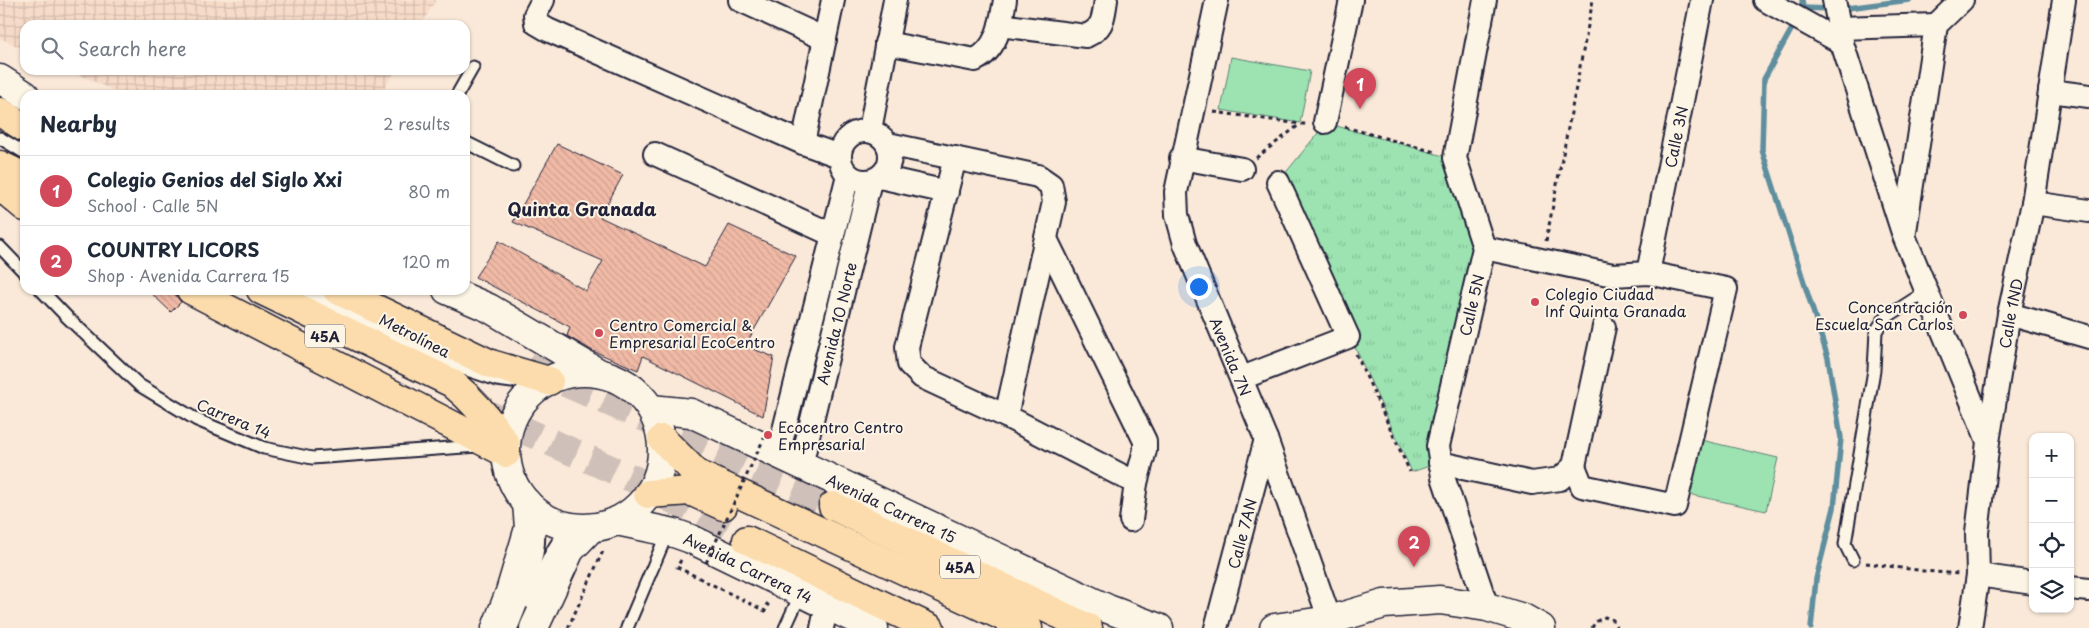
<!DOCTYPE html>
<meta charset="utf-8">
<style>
body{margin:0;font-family:"Playpen Sans",sans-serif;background:#f2f2f3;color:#1f2937}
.controls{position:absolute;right:15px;bottom:15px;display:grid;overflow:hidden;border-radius:10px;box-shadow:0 1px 4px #0004}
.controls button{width:45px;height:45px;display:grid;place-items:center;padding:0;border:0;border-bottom:1px solid #e0e1e3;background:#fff;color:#1f2937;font:25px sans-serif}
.you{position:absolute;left:1198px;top:286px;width:18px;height:18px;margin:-12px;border:4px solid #fff;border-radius:50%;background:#1a73e8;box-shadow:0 0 0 8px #1a73e833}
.badge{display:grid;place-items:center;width:32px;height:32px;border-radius:50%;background:#d1495b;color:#fff;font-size:16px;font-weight:700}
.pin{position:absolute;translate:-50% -41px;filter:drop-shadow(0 1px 2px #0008)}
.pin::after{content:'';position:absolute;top:26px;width:18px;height:15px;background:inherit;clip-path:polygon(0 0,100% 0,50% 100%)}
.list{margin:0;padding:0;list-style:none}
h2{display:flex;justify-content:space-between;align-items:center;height:65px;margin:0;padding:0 20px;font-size:21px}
h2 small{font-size:16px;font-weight:400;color:#747a83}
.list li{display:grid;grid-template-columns:32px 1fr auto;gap:15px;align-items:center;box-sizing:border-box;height:70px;padding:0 20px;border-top:1px solid #e0e1e3}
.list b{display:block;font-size:19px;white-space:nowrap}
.list p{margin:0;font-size:16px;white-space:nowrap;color:#747a83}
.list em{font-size:16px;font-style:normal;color:#747a83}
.icon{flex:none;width:28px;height:28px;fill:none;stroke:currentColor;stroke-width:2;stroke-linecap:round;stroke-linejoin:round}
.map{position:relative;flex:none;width:2089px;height:628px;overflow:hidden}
.search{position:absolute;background:#fff;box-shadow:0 1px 4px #0004;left:20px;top:20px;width:450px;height:55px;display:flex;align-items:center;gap:12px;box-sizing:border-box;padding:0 18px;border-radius:15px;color:#747a83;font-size:19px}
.panel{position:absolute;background:#fff;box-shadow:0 1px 4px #0004;left:20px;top:90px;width:450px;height:205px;border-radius:15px}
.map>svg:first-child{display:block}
.industrial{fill:url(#industrial-grid)}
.park{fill:url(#park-tufts);stroke:#5f8276}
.pitch{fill:#9ce3b1;stroke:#5f8276}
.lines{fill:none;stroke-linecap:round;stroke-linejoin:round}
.stream{stroke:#5e8e9f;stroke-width:5.5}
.building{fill:url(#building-back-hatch);stroke:#22223b}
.highway-tunnel{stroke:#cfc1b9;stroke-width:28;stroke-dasharray:28 14;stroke-linecap:butt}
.lane-casing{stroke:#22223b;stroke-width:15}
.street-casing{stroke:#22223b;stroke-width:26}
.secondary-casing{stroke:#22223b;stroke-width:31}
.highway-casing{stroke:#22223b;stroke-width:31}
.path{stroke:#22223b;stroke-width:3;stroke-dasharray:4 4;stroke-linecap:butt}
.lane{stroke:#fcf5e5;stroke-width:11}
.street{stroke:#fcf5e5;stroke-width:22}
.secondary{stroke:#fcf5e5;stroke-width:28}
.highway{stroke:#fcdcac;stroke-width:28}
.path-bridge{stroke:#22223b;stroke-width:3;stroke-dasharray:4 4;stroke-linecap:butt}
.poi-dot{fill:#d1495b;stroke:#fcf5e5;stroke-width:2}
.labels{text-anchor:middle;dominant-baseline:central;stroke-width:4;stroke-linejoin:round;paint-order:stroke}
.shield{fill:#fcf5e5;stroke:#63616e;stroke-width:1}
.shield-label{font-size:14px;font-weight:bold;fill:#22223b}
.street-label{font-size:15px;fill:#22223b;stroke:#fcf5e5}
.poi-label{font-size:15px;fill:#22223b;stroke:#fcf5e5;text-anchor:start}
.quarter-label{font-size:18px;font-weight:bold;fill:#22223b;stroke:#fcf5e5}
</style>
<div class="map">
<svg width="2089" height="628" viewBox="0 0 2089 628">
<defs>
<pattern id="industrial-grid" width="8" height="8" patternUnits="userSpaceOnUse" patternTransform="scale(1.25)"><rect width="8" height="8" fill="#f7dbc9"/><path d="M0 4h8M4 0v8" fill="none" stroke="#d3bcae"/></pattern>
<pattern id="park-tufts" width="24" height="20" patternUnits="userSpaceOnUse" patternTransform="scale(1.25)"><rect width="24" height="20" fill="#9ce3b1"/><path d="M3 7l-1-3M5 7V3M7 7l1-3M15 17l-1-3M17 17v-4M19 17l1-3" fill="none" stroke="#86c299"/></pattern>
<pattern id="building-back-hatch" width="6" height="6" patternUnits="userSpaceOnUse" patternTransform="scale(1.25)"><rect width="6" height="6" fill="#f1baa6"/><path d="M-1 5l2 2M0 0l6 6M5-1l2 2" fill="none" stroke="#cea090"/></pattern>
</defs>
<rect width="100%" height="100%" fill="#fae9d8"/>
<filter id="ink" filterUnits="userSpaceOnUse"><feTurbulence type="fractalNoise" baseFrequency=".02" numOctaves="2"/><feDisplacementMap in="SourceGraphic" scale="10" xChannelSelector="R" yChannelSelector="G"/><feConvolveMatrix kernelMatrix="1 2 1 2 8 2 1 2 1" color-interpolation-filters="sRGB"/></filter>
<g filter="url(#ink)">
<g class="industrial">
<path d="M0,0H436L421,25H25V50L0,38Z"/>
<path d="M69,70H396L380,95H123Z"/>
</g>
<path class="park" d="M1326,123L1454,159L1483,248L1438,463L1412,472L1279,181Z"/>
<g class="pitch">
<path d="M1231,57L1310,71L1300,123L1221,110Z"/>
<path d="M1701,440L1778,458L1766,511L1688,494Z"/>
</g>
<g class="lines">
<g class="stream">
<path d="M1803,8L1830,9"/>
<path d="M1840,9L1909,0"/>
<path d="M1799,15L1803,8L1802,0"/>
<path d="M1795,23L1764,79L1762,150L1828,358L1841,438L1834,508L1816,579L1811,628"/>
</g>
</g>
<g class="building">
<path d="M557,144L623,175L600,217L705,267L729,225L796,256L745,346L774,357L763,416L643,356L638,370L593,351L567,336L570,327L475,277L499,241L586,291L603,261L513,222Z"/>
<path d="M148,290H172L181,302L171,312Z"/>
</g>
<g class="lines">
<g class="highway-tunnel">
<path d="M527,366L693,439L833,506"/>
<path d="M474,408L640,482L747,540"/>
</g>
<defs>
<g id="lane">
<path d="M457,95L473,67"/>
<path d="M0,138L25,153"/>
<path d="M465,142L513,166"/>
<path d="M0,247L25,273"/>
<path d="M41,290L67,317L139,385L197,420L264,448L312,458L478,446"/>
<path d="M303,290L464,369L497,380L512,382"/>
<path d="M1853,560L1845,544L1874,370L1876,331L1885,318L1927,291"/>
<path d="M530,603C537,586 549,551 561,538C567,531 574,530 582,528"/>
<path d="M512,628C522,603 543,555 538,528"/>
<path d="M627,628L663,543L673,534"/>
<path d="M785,628L801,593"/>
</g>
<g id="street">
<path d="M543,0L535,15L536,23L548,30L803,143L839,156"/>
<path d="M740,0L825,39"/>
<path id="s1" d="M1217,0L1176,192L1177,215L1185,244L1266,439L1330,620"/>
<path d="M1485,0L1455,158L1484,248L1438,446L1443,477L1487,607"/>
<path d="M1765,0L1842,43L1904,236L1988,441"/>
<path d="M1834,0L1842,42"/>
<path d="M1000,25L1086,36C1104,28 1103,18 1106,0"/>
<path d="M1839,28L1936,25"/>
<path d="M886,43L975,60C998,49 1001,22 1005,0"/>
<path d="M2050,91L2089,96"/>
<path d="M1325,122L1351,0"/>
<path d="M870,130L895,0"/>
<circle cx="865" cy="156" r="25"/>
<path d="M803,143L833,0"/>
<path d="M888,144L1038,176L1051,185L1054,202L1006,416"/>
<path d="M655,154L833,235"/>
<path d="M955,158L907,347L909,364L922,377L1006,416L1136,483"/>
<path d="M1181,158L1242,169"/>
<path d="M880,177L947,192"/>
<path d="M2033,203L2089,211"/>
<path d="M1905,231L1936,25L1962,0"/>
<path d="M1046,239L1145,441V450L1136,483L1131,520"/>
<path d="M1484,248L1613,275L1648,273L1726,289L1675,506L1582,486L1574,466"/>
<path id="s2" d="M1648,273L1702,0"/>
<path d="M2009,314L2089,337"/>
<path d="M1242,378L1348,337L1278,182"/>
<path d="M778,454L848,175"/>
<path d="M1440,463L1532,483L1560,479L1574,466L1604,327"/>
<path id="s3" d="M801,465L870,181"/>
<path d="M1978,575L2033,583"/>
<path d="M2070,588L2089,590"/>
<path d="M822,628L827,605"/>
<path id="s4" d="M1216,628L1266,439"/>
<path id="s5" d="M1970,628L1978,575L1977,533L1988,442L2009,314L2033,203L2064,0"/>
</g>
<g id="secondary">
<path d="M0,79L25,95"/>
<path d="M447,290L489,308L599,373"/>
<circle cx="584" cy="450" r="78"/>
<path id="s6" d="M651,409L691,413L1108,609L1159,628"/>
<path id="s7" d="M617,521L674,533L691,539L874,628"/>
<path d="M496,628L510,592L529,528L527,503"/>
<path d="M534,628L570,550L591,528"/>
<path d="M1274,628L1330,620L1384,604L1440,600L1487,607L1523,618L1541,628"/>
</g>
<g id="highway">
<path d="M0,112L25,128"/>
<path d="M0,165L25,177"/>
<path d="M0,186L25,207"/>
<path d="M191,290L506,453"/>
<path d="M261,290L452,383C474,401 490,420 505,443"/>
<path d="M337,290L491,364L549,381"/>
<path d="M662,439L697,474L1028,628"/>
<path d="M648,494L690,491L723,506"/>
<path d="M833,506L1088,628"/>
<path d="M747,540L930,628"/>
</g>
</defs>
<use href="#lane" class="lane-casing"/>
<use href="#street" class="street-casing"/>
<use href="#secondary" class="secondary-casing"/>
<use href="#highway" class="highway-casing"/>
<g class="path">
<path d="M1214,112L1300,124H1307"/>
<path d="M1345,127L1435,152"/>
<path d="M1256,158L1299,125"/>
<path d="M1546,241L1593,0"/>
<path d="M1356,354L1410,472"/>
<path d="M681,560L677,567L765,611L768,605L765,603"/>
<path d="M1866,563L1924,571L1959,574"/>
<path d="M568,628L603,551"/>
<path d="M1592,628L1595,622L1605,617L1613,620L1617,628"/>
</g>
<use href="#lane" class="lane"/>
<use href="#street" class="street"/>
<use href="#secondary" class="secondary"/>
<use href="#highway" class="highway"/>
<path class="path-bridge" d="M706,563L764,438"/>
</g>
</g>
<g class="poi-dot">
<circle cx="1535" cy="302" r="5"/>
<circle cx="1963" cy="315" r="5"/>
<circle cx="599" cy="333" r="5"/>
<circle cx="768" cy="435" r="5"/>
</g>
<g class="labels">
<g class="shield">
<rect x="305" y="324.5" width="40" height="23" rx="4"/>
<rect x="940" y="555.5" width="40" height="23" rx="4"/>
</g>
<g class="shield-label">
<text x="325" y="336">45A</text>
<text x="960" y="567">45A</text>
</g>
<g class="street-label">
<text stroke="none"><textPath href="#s2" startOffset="139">Calle 3N</textPath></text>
<text transform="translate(1471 305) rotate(-77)">Calle 5N</text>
<text stroke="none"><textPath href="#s5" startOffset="318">Calle 1ND</textPath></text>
<text stroke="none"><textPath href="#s3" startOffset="146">Avenida 10 Norte</textPath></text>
<text transform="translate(415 335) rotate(27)">Metrolínea</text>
<text stroke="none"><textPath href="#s1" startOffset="371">Avenida 7N</textPath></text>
<text transform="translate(234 418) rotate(23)">Carrera 14</text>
<text stroke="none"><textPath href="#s6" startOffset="262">Avenida Carrera 15</textPath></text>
<text stroke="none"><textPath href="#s4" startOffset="98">Calle 7AN</textPath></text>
<text stroke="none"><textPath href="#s7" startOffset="140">Avenida Carrera 14</textPath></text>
</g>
<g class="poi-label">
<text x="1545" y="293">Colegio Ciudad<tspan x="1545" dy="17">Inf Quinta Granada</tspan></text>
<text x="1953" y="306" text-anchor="end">Concentración<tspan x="1953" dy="17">Escuela San Carlos</tspan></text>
<text x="609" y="324">Centro Comercial &amp;<tspan x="609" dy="17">Empresarial EcoCentro</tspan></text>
<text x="778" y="426">Ecocentro Centro<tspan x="778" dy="17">Empresarial</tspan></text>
</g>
<g class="quarter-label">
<text x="582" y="208">Quinta Granada</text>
</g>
</g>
</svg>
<div class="controls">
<button>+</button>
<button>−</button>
<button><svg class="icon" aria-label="locate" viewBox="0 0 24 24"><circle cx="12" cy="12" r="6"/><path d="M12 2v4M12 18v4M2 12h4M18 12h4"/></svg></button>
<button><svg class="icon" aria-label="layers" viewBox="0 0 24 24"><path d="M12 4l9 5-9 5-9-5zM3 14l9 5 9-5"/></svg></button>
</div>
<div class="you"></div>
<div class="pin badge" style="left:1360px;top:109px">1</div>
<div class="pin badge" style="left:1414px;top:567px">2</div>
<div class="search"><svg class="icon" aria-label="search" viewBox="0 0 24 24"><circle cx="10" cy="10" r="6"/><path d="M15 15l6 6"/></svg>Search here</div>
<section class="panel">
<h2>Nearby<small>2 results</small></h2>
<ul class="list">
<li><span class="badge">1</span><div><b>Colegio Genios del Siglo Xxi</b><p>School · Calle 5N</p></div><em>80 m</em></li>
<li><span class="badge">2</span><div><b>COUNTRY LICORS</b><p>Shop · Avenida Carrera 15</p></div><em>120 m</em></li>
</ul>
</section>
</div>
